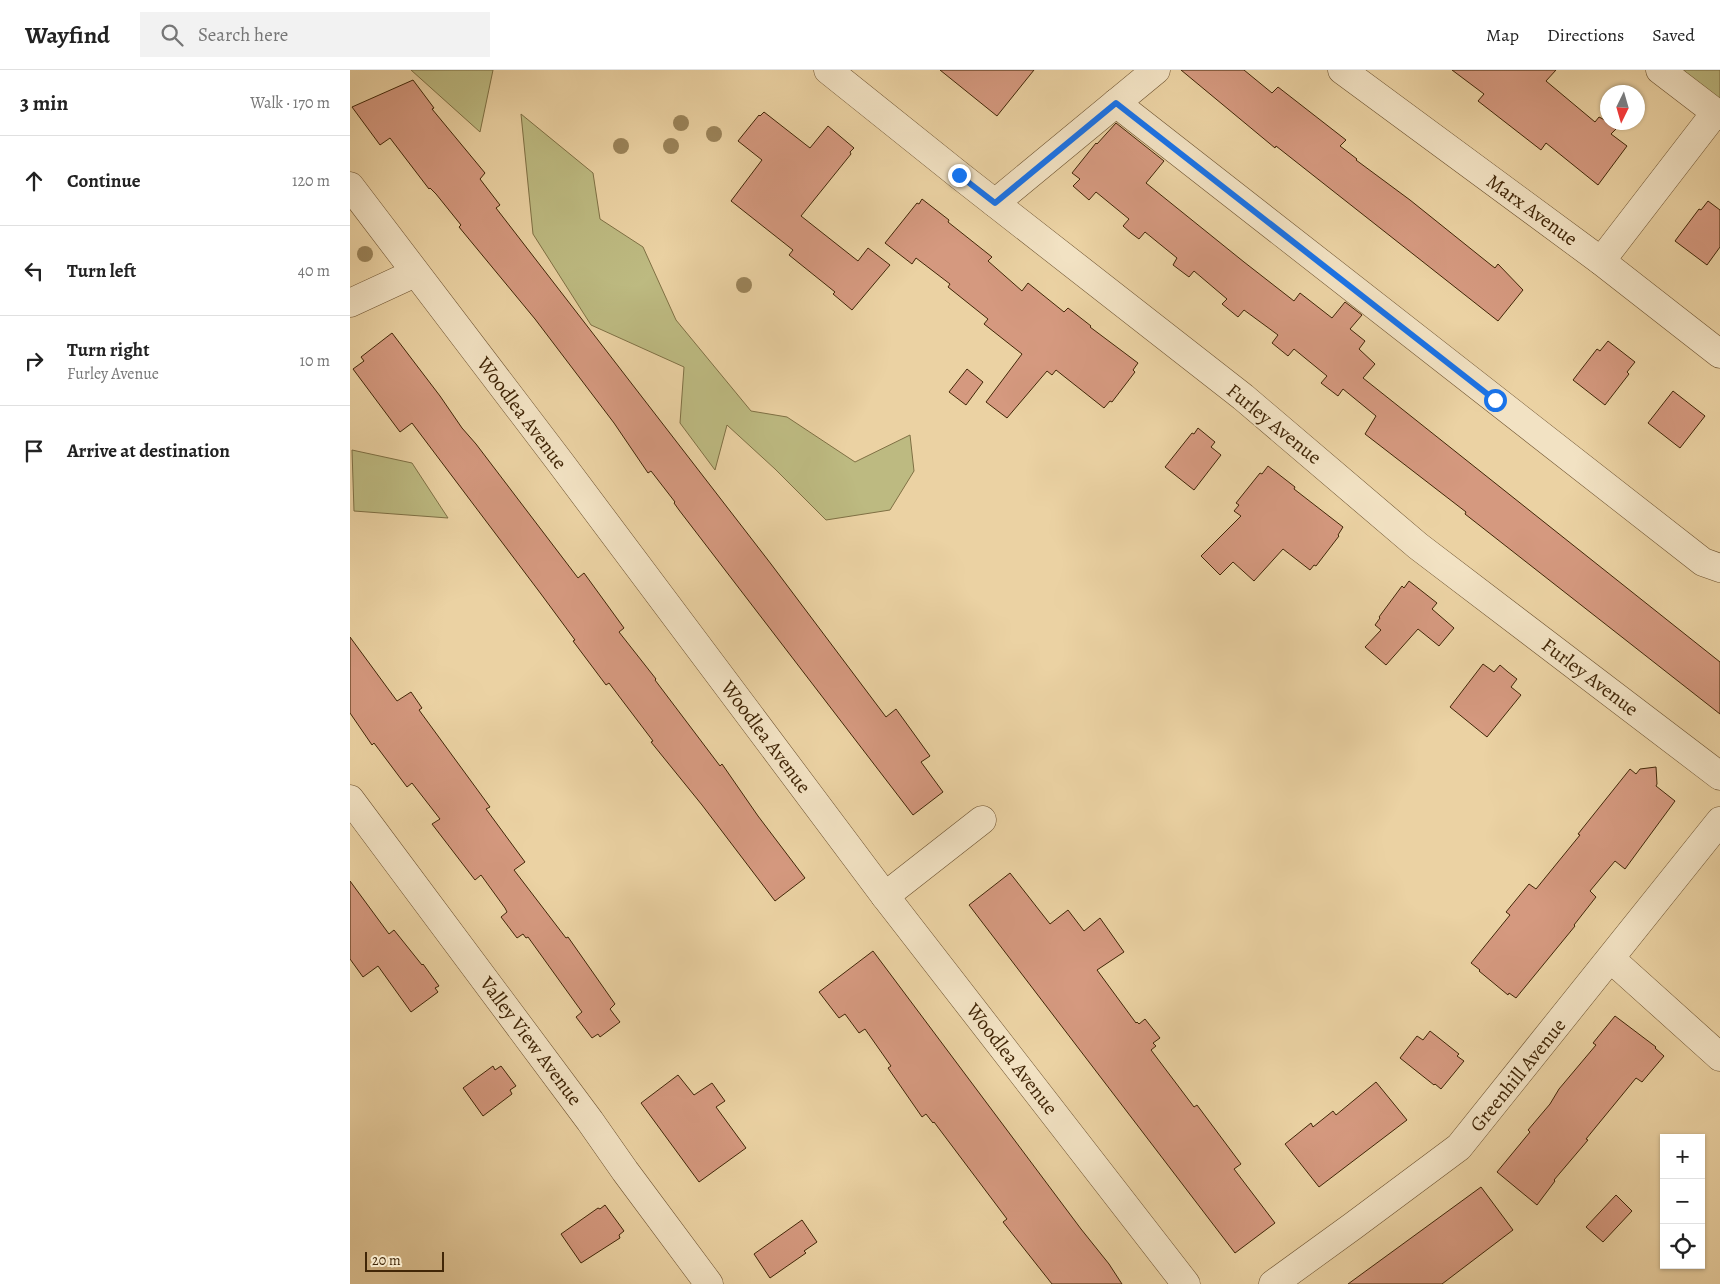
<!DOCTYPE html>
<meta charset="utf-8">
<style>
body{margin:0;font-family:Alegreya,serif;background:#f2f2f2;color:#222}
.controls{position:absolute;right:15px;bottom:15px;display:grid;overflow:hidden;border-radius:0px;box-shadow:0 1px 4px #0004}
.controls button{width:45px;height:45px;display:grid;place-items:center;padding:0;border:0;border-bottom:1px solid #e0e0e0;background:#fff;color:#222;font:25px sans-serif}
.compass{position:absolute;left:1250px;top:15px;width:45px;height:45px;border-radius:50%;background:#fff;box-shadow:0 1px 4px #0004;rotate:185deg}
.scale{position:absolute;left:15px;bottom:12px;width:79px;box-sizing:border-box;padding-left:5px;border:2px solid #412607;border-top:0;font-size:14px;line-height:18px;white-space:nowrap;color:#412607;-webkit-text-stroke:4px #f2e2c3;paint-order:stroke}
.stop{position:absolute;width:15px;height:15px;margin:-11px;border:4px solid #1a73e8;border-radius:50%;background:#fff}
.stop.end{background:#1a73e8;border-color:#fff;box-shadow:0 1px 5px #0008}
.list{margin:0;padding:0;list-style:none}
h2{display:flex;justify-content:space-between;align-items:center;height:65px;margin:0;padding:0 20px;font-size:21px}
h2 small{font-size:16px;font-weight:400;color:#767676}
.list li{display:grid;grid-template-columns:32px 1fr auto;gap:15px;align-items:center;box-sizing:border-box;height:90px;padding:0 20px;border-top:1px solid #e0e0e0}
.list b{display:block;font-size:19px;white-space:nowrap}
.list p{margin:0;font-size:16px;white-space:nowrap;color:#767676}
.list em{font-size:16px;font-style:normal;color:#767676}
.icon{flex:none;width:28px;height:28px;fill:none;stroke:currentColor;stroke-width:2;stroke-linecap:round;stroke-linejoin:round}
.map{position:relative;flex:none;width:1370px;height:1214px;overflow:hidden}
header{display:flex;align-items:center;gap:30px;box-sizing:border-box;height:70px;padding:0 25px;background:#fff;border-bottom:1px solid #e0e0e0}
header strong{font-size:24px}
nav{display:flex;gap:28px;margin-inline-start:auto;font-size:18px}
.search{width:350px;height:45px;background:#f2f2f2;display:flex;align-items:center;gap:12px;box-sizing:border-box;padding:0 18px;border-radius:0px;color:#767676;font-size:19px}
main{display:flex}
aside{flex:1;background:#fff}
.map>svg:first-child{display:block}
.green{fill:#bdba81;stroke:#7f7044}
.building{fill:#d5997f;stroke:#412607}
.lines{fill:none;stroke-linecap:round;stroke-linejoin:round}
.minor-casing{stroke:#6c512e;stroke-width:29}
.minor{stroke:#f2e2c3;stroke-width:28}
.tree{fill:#9b845a}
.route{stroke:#1a73e8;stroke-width:6}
.labels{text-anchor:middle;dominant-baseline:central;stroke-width:4;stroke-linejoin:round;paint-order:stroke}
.street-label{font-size:20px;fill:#412607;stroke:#f2e2c3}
</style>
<header>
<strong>Wayfind</strong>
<div class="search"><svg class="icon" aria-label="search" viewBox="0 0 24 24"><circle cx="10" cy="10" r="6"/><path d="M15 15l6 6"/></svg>Search here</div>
<nav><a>Map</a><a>Directions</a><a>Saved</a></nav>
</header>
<main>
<aside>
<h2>3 min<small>Walk · 170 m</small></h2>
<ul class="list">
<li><svg class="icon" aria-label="ahead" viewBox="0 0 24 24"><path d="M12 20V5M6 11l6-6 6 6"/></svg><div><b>Continue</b></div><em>120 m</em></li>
<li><svg class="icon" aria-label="left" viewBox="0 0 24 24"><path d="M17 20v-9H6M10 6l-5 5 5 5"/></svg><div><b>Turn left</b></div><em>40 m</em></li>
<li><svg class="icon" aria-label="right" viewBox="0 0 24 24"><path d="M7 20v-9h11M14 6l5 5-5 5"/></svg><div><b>Turn right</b><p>Furley Avenue</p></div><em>10 m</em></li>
<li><svg class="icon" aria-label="arrive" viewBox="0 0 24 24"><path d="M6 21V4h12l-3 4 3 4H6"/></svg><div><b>Arrive at destination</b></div></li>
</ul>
</aside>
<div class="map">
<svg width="1370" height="1214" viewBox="0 0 1370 1214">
<rect width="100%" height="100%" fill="#ebd2a3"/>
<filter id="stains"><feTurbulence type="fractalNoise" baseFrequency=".004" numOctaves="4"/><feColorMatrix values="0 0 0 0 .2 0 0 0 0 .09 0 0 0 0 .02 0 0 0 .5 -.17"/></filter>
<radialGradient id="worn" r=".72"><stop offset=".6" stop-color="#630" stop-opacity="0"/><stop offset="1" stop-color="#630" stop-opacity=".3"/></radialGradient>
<g class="green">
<path d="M61,0H143L130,62Z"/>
<path d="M1322,0H1370V38Z"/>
<path d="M171,44L243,103L250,149L293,177L326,250L401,341L437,347L505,392L560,365L564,401L540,440L476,450L425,399L377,355L365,400L330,353L334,297L241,255L183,164Z"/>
<path d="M2,380L62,393L98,448L4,441Z"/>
</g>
<g class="building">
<path d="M590,0H684L647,46Z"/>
<path d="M831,0H894L922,23L928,17L996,70L990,76L1007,89L1006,90L1060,130L1141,195L1145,198L1148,194L1173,220L1148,251L926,76L925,78Z"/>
<path d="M1102,0H1206L1196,11L1245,52L1249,47L1268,57L1261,64L1277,76L1248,115L1196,73L1191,80L1128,31L1134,24Z"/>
<path d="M63,10L84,38L82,39L135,103L130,109L150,135L146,138L421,494L536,647L546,639L580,686L571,692L593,722L563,745L329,440L324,433L325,432L301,401L298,403L264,353L185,249L109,157L111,155L86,124L80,118L79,119L40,68L30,75L2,37Z"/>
<path d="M414,42L460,78L478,56L504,78L500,82L501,84L451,146L508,191L518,178L540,195L502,240L483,224L485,222L439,185L443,180L381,131L412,90L388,71L409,45L410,46Z"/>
<path d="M766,53L814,91L796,113L894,192L944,231L950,223L982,248L995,232L1012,245L1000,259L1015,271L1009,279L1025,294L1013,308L1370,592V644L1115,444L1116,442L1015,364L1026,346L993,319L988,326L971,313L977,306L944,279L938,286L922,273L928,265L894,240L888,247L872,234L877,229L844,201L839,207L823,195L827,188L795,162L789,169L781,163L773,156L779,149L746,122L739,130L723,116L730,109L722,103L746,73L747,74Z"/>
<path d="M572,129L599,150L598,152L642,187L638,191L672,221L678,213L714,242L718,238L741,256L740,257L788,293L783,300L785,302L762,332L760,331L754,338L706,300L702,305L697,301L657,348L636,332L672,284L634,254L638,249L598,217L600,214L566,188L562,194L535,173L567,133L569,134Z"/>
<path d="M1358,131L1370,140V177L1357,195L1325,171L1349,139L1351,140Z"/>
<path d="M42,263L90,326L112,358L126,374L228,508L234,503L274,558L269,562L306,609L305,610L370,696L372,694L408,746L455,808L425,831L352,735L301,672L303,671L259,613L256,615L223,571L225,570L191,524L62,353L50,362L3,299L14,291L11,287Z"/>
<path d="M1258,271L1285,292L1277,302L1279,304L1255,335L1223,310L1247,279L1250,281Z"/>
<path d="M617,299L633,312L616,335L599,322Z"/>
<path d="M1323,321L1355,346L1330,378L1298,353Z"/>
<path d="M848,358L865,372L861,377L871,385L844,420L815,397L842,363L844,364Z"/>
<path d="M918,396L945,417L944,419L993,457L988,465L989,466L966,496L964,495L960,500L933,479L904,511L883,492L870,505L851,486L891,446L884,441L889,435L886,433L910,403L912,404Z"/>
<path d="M1059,511L1087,533L1082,539L1104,558L1089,576L1068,559L1036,595L1015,577L1031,560L1025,555L1030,548L1029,547L1052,516L1054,518Z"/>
<path d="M0,567L47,631L61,622L72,638L69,640L140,737L136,739L175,792L164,800L216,868L218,867L265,934L260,939L270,952L250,967L248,964L242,968L226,947L232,942L178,867L176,868L173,864L167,868L151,847L157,842L155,838L131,805L125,810L82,754L90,749L62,713L57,717L24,673L22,675L0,643Z"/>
<path d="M1133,594L1144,602L1150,595L1158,602L1167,609L1161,617L1171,625L1137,667L1100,637Z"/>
<path d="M1306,697L1307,714L1306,716L1325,731L1275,799L1265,791L1240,821L1246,827L1224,855L1225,856L1166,928L1159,923L1158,925L1129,901L1130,900L1121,893L1160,845L1156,842L1179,814L1186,819L1230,765L1228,764L1280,699L1286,704L1290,699Z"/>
<path d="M660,803L700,854L718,840L734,861L750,848L774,882L747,900L786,953L787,952L789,954L795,949L810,968L803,973L806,976L801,980L844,1037L847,1035L891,1094L884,1099L925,1153L885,1183L619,835Z"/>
<path d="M0,811L39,864L44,860L72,895L73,894L89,916L85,918L88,922L61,942L28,896L13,907L0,889Z"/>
<path d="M523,881L731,1159L759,1194L772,1214H702L653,1152L657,1149L584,1052L583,1053L576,1044L572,1047L538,998L541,996L515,959L509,963L495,944L489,948L469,922Z"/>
<path d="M1265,946L1306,977L1305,978L1314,986L1292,1012L1286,1008L1236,1069L1238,1070L1204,1110L1205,1111L1187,1135L1147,1102L1180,1062L1178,1060L1200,1034L1209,1019L1246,975L1243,973Z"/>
<path d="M1080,961L1109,984L1107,986L1114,991L1091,1019L1085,1014L1084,1015L1050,988L1067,966L1073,970Z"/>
<path d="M143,996L145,1000L151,996L166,1016L160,1020L162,1024L133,1046L113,1018Z"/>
<path d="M328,1005L344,1025L362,1013L375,1031L366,1037L396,1078L349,1112L291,1033Z"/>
<path d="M1026,1012L1057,1050L969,1117L935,1074L961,1053L963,1057L983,1041L986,1045Z"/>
<path d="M1131,1117L1163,1160L1092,1214H998Z"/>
<path d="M1266,1125L1282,1141L1253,1172L1236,1157Z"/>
<path d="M255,1135L274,1161L269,1165L270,1168L231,1193L211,1164L248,1138L250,1139Z"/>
<path d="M452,1150L467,1172L454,1181L456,1183L420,1208L404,1184Z"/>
</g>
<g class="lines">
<defs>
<g id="minor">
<path d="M478,0L609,105L893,327L1068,476L1370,706"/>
<path d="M992,0L1251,191L1370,284"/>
<path d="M1310,0L1370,46"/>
<path d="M766,33L1353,492L1370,498"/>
<path d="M0,116L210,392L535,826L836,1214"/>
<path d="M645,133L806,0"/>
<path d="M1251,191L1365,43"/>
<path d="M0,233L65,203"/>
<path d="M0,729L240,1051L275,1101L359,1214"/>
<path d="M535,826L632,750"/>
<path d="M1261,889L1370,987"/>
<path d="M923,1214L1003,1156L1109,1077L1370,751"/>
</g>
</defs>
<use href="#minor" class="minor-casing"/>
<use href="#minor" class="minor"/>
</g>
<g class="tree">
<circle cx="331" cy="53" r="8"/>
<circle cx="364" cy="64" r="8"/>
<circle cx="271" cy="76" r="8"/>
<circle cx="321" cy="76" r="8"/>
<circle cx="15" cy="184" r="8"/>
<circle cx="394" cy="215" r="8"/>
</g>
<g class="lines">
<path class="route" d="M609,105L645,133L766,33L1145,330"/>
</g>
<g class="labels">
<g class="street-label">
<text transform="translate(1182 140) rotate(36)">Marx Avenue</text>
<text transform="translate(172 343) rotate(53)">Woodlea Avenue</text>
<text transform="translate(924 354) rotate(39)">Furley Avenue</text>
<text transform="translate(1240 607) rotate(37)">Furley Avenue</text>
<text transform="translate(416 667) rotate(53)">Woodlea Avenue</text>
<text transform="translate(181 971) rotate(53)">Valley View Avenue</text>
<text transform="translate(662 989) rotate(52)">Woodlea Avenue</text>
<text transform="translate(1168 1005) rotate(-51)">Greenhill Avenue</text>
</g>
</g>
<rect width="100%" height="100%" filter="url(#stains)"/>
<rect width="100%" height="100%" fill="url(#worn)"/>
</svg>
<div class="controls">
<button>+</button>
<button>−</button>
<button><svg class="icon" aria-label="locate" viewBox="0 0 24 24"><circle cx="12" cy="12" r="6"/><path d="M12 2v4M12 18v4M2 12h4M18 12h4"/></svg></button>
</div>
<svg class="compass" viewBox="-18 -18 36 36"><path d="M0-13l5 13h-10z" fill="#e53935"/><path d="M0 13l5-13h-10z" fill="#767676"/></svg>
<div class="scale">20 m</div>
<div class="stop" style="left:1145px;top:330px"></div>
<div class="stop end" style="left:609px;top:105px"></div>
</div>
</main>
